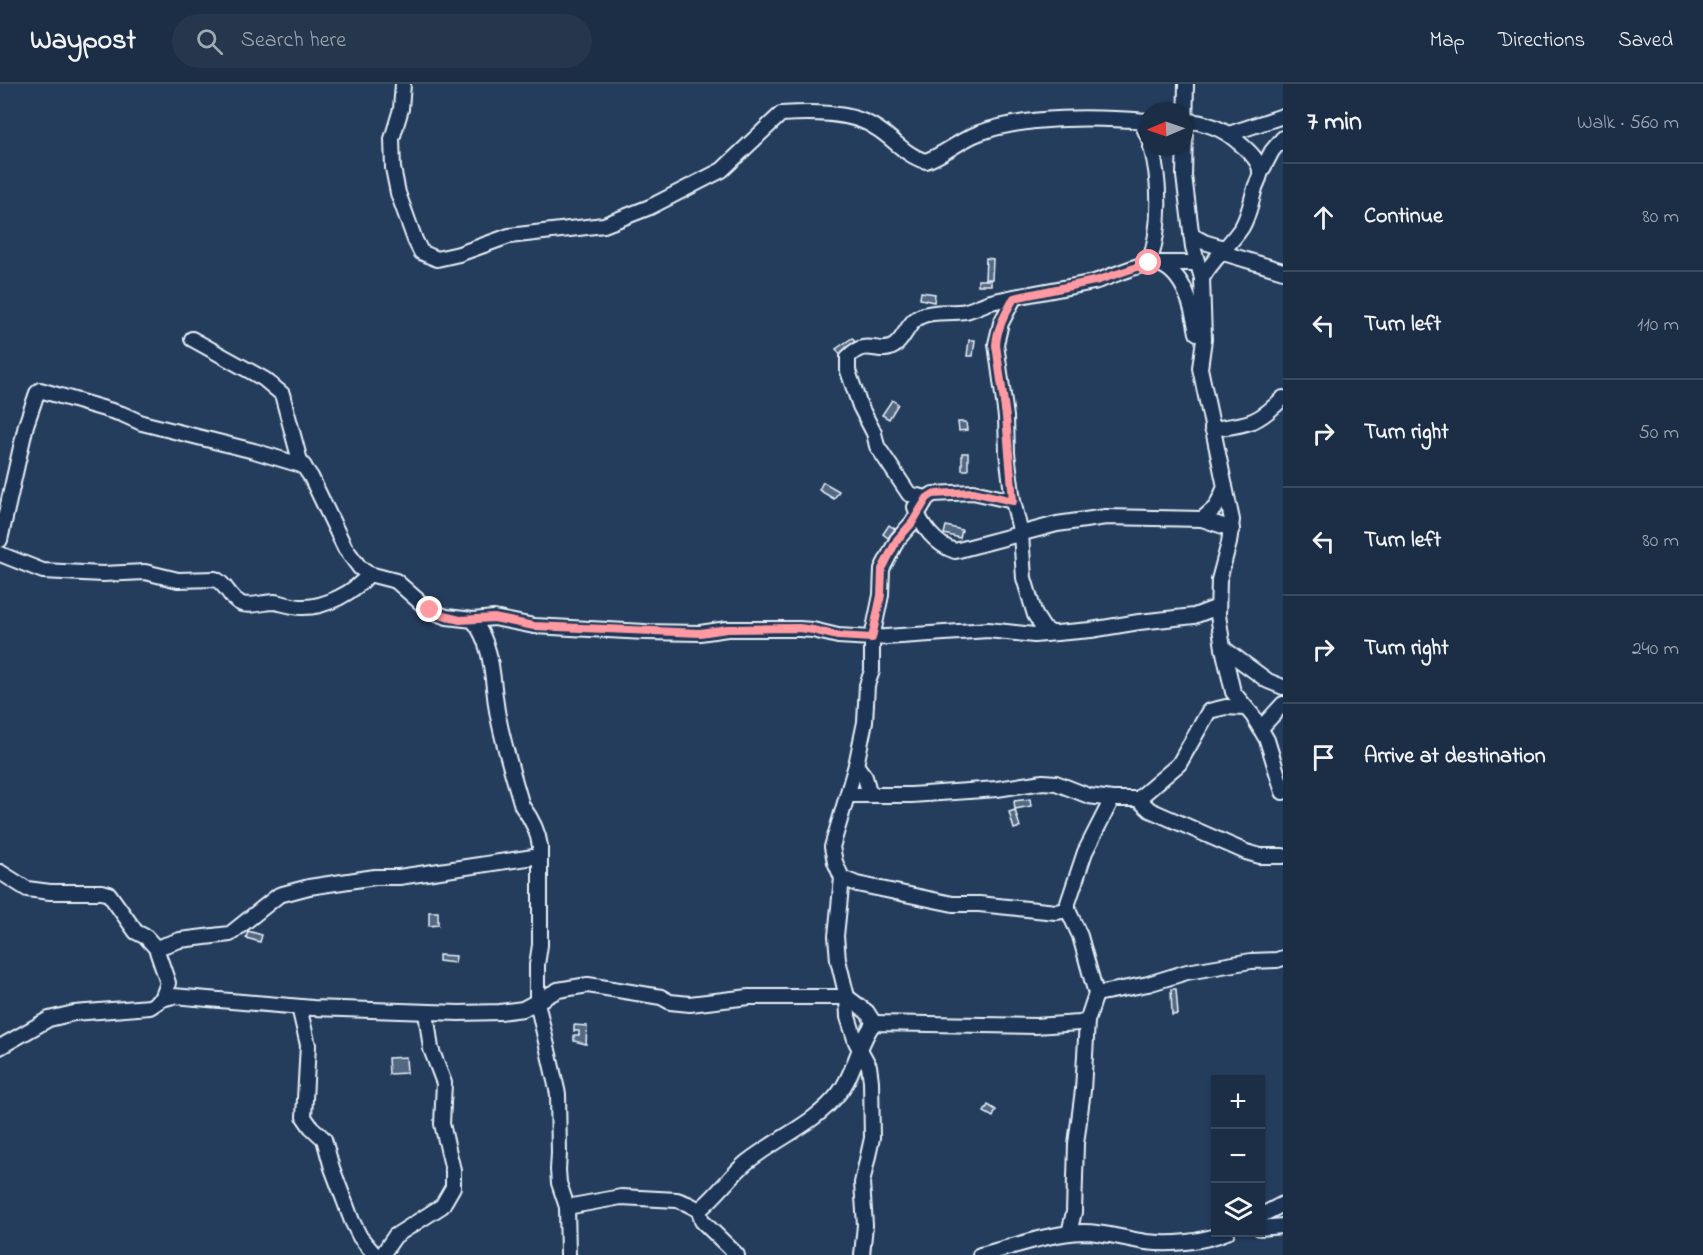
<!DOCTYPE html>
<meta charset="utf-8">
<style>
body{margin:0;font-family:"Indie Flower",sans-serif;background:#25364d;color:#f1f3f6}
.controls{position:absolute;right:18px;bottom:18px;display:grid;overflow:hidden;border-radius:0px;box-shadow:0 2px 4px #0004}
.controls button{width:54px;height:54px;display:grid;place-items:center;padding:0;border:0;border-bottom:2px solid #3a4a5f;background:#1c2e46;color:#f1f3f6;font:30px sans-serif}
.compass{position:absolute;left:1139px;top:18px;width:54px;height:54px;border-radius:50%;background:#1c2e46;box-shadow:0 2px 4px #0004;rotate:268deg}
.stop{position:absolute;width:18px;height:18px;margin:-14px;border:4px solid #ff9aa2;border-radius:50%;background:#fff}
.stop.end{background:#ff9aa2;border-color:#fff;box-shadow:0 2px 6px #0008}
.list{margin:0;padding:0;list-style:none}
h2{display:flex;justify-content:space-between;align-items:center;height:78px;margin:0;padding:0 24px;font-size:26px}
h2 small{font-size:20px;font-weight:400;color:#a0a8b3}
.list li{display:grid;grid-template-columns:39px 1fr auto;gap:18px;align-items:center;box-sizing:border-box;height:108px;padding:0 24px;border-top:2px solid #3a4a5f}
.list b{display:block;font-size:22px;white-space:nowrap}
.list em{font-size:20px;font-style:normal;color:#a0a8b3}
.icon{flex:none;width:33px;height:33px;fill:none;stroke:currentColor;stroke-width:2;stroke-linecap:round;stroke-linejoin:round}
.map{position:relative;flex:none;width:1283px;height:1171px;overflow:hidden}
header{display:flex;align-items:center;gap:36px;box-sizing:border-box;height:84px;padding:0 30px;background:#1c2e46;border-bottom:2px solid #3a4a5f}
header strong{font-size:28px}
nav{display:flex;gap:33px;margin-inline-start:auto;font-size:21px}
.search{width:420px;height:54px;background:#25364d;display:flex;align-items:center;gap:15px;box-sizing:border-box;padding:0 21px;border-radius:33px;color:#a0a8b3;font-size:22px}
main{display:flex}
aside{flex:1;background:#1c2e46}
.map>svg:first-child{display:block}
.building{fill:#536782;stroke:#e8f1f8;stroke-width:1.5}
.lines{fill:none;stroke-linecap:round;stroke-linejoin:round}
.minor-casing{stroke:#e8f1f8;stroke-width:18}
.minor{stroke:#1d3557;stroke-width:14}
.route{stroke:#ff9aa2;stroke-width:8}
</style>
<header>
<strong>Waypost</strong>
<div class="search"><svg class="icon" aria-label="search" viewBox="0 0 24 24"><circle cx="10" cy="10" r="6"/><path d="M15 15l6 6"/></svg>Search here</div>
<nav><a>Map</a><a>Directions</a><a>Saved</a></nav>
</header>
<main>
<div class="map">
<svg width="1283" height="1171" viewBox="0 0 1283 1171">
<rect width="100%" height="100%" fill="#253d5d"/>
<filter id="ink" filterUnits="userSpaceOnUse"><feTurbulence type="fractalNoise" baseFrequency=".0167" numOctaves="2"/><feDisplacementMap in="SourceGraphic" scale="12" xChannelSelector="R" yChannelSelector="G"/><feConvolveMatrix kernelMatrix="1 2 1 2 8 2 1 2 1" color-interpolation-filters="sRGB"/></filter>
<g filter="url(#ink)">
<g class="building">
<path d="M986,174L993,175L992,195H985Z"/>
<rect x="978" y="196" width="13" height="5"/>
<path d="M921,208L935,210L934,218L920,215Z"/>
<path d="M852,254L857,261L841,272L836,265Z"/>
<path d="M969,256H975L973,272H967Z"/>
<path d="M892,316L898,320L889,335L882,331Z"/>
<path d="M958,338H966L967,346L959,347Z"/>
<rect x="962" y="369" width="6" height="17"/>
<path d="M823,398L839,407L834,415L819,406Z"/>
<path d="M889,441L895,445L888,454L883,450Z"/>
<path d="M946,442L962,446L960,454L944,450Z"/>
<path d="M1030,715L1031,722L1015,725L1014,717Z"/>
<path d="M1015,726L1020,743L1014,745L1009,728Z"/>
<path d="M429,828H438V841L429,842Z"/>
<path d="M248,847L262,851L260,858L246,854Z"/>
<path d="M439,871L456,872L455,879L439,877Z"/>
<path d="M1171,905H1176L1178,930L1172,931Z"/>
<path d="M574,941L587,942L586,960L574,957V951H579V947H574Z"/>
<path d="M406,973L407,989L389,990L388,974Z"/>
<path d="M988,1021L996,1026L993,1033L984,1028Z"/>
</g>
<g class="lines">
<defs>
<g id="minor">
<path d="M403,0L401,25L392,55L393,84L398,109L415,156L421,168L437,175L459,170L509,152L604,141L650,123L722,86L781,30C810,28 851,27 876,44C893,54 907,73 926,77C945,70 960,56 979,49C1029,31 1096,33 1148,37"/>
<path d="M1186,0L1184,92L1193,163L1202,194L1204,255L1200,284L1232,436L1229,459L1219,496L1218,531L1223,564L1233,608L1253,632L1267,656L1283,708"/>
<path d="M1141,37L1148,53"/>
<path d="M1184,37C1204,37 1224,45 1238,58C1248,66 1262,78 1260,91C1259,96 1256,100 1255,104C1251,118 1249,131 1242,143C1230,161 1213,175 1202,194"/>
<path d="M1229,50L1283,32"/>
<path d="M1260,90L1272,67L1283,54"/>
<path d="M1191,151L1204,158L1224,164"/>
<path d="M1220,168L1283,187"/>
<path d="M1149,179C1161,146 1161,97 1151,63"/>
<path d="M1158,179H1197"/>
<path d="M1014,214L1001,239L996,260L1006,333L1007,369L1013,417L1021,450L1024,494L1035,531L1044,545L1052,549"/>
<path d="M192,255L264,295L282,310L300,377L311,393L345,464L360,484L369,490L396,497L430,527L447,533L473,536L494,534L534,542L645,548L700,549L727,545H799L813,546L838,552L872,554L988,546L1034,551L1091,546L1139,538L1194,532L1218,523"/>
<path d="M1212,345C1248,340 1256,341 1283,314"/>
<path d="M927,414L909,410L877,362L874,349L860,322L848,287V273C867,253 879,272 894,262C905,255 907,238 921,232C935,226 951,230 966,227C974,225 983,220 991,218C1026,210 1060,205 1094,198C1110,194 1146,175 1159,180C1185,189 1193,226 1197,249"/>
<path d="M915,423C921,442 936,461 955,467L1057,440L1106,433L1202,435L1232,445"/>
<path d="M1202,435L1216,423L1225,403"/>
<path d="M0,456L26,341L37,309L40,306L122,330L142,339L254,367L304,382"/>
<path d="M0,470L43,487L103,490L145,488L178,496L215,495C227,500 229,515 242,520C252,523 263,518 274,518C283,519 292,523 301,523C325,524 355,508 369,490"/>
<path d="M473,536C496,565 491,603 499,637C505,666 514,694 522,722C531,734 538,747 540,762V861L537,881V918L558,1010L559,1069L558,1086L559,1099L567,1123L568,1171"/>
<path d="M1223,564L1268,597L1283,603"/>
<path d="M1261,644L1283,620"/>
<path d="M856,681L865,693L870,711"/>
<path d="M848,711H911L997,705L1043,698L1056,699L1089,712L1112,715H1138L1150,726L1246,768L1260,772H1283"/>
<path d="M1138,715L1179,680L1209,627L1226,623L1245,624"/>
<path d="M0,788L27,805L50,808H102L109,810L136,848L146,853L156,864L168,899L162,915L150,923L74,929L49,935L0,963"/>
<path d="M842,794L857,800L953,820H979L1056,828L1068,826"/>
<path d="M156,864L180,856L230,850L279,811L309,803L375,793H399L433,788L540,772"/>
<path d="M1096,910L1148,900L1187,888L1251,877L1277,876L1283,874"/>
<path d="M162,915L173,912L313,924L459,929L500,928L523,925L558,906L588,901L661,913L670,918L690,920L749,913H847L867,928L874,939"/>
<path d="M299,923L308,961L304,1033L311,1043L324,1055L332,1084L352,1137L360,1153L375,1171"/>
<path d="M567,1123L621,1113L677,1116L688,1120L699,1126L702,1137L737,1171"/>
<path d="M699,1126C717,1112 730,1092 747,1078C777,1054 815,1040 839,1009C855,989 858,959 874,939L1035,942L1079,939L1087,937"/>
<path d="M1260,1132L1283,1120"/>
<path d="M1260,1144L1283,1142"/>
<path d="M1069,1149L1074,1128L1076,1060L1083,1006L1087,937L1096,910L1080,852L1068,826V819L1085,768L1112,715"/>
<path d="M382,1171L395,1152L442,1122L453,1103V1086L442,1040L444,999L431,965L426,928"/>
<path d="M862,1171L865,1141L862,1099L872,1054L871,997L869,982L856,958L848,933L847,913L838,876L836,852L842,794L835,778L832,763L856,681L865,638L867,601L872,587V554L881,511L882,485L897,456L912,439L927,414L933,410L973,408L1013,417"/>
<path d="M980,1171C1013,1163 1049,1149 1083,1148C1104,1148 1125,1155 1146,1158C1172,1161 1203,1158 1227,1148"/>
</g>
</defs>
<use href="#minor" class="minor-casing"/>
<use href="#minor" class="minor"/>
</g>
</g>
<g class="lines" filter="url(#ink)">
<path class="route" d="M430,526L435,530L460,536L494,534L534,542L700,549L727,545L799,544L813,546L838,552L872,554L881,511L882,485L897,456L912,439L927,414L933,410L973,408L1013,417L1006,333L996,261C997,243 1006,229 1014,214L1099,196L1149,179"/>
</g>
</svg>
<div class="controls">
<button>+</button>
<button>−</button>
<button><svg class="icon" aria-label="layers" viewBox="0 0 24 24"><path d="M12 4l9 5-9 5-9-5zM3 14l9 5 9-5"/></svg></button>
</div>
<svg class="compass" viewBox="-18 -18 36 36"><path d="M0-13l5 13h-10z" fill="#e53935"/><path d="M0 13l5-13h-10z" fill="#a0a8b3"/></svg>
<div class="stop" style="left:1149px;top:179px"></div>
<div class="stop end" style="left:430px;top:526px"></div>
</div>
<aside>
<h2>7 min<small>Walk · 560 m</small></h2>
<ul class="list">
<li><svg class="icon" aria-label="ahead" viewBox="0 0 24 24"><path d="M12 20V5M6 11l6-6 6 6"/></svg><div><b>Continue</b></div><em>80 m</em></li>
<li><svg class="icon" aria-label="left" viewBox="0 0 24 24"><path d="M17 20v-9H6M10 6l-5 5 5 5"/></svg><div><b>Turn left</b></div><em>110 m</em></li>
<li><svg class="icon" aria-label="right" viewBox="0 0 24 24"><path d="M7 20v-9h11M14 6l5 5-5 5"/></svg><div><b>Turn right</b></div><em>50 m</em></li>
<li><svg class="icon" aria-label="left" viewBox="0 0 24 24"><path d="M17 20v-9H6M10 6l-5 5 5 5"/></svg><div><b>Turn left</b></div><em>80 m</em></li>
<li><svg class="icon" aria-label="right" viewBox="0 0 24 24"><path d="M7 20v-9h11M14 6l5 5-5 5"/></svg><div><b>Turn right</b></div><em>240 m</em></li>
<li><svg class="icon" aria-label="arrive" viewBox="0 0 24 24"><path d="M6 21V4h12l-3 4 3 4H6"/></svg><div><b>Arrive at destination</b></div></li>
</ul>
</aside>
</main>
